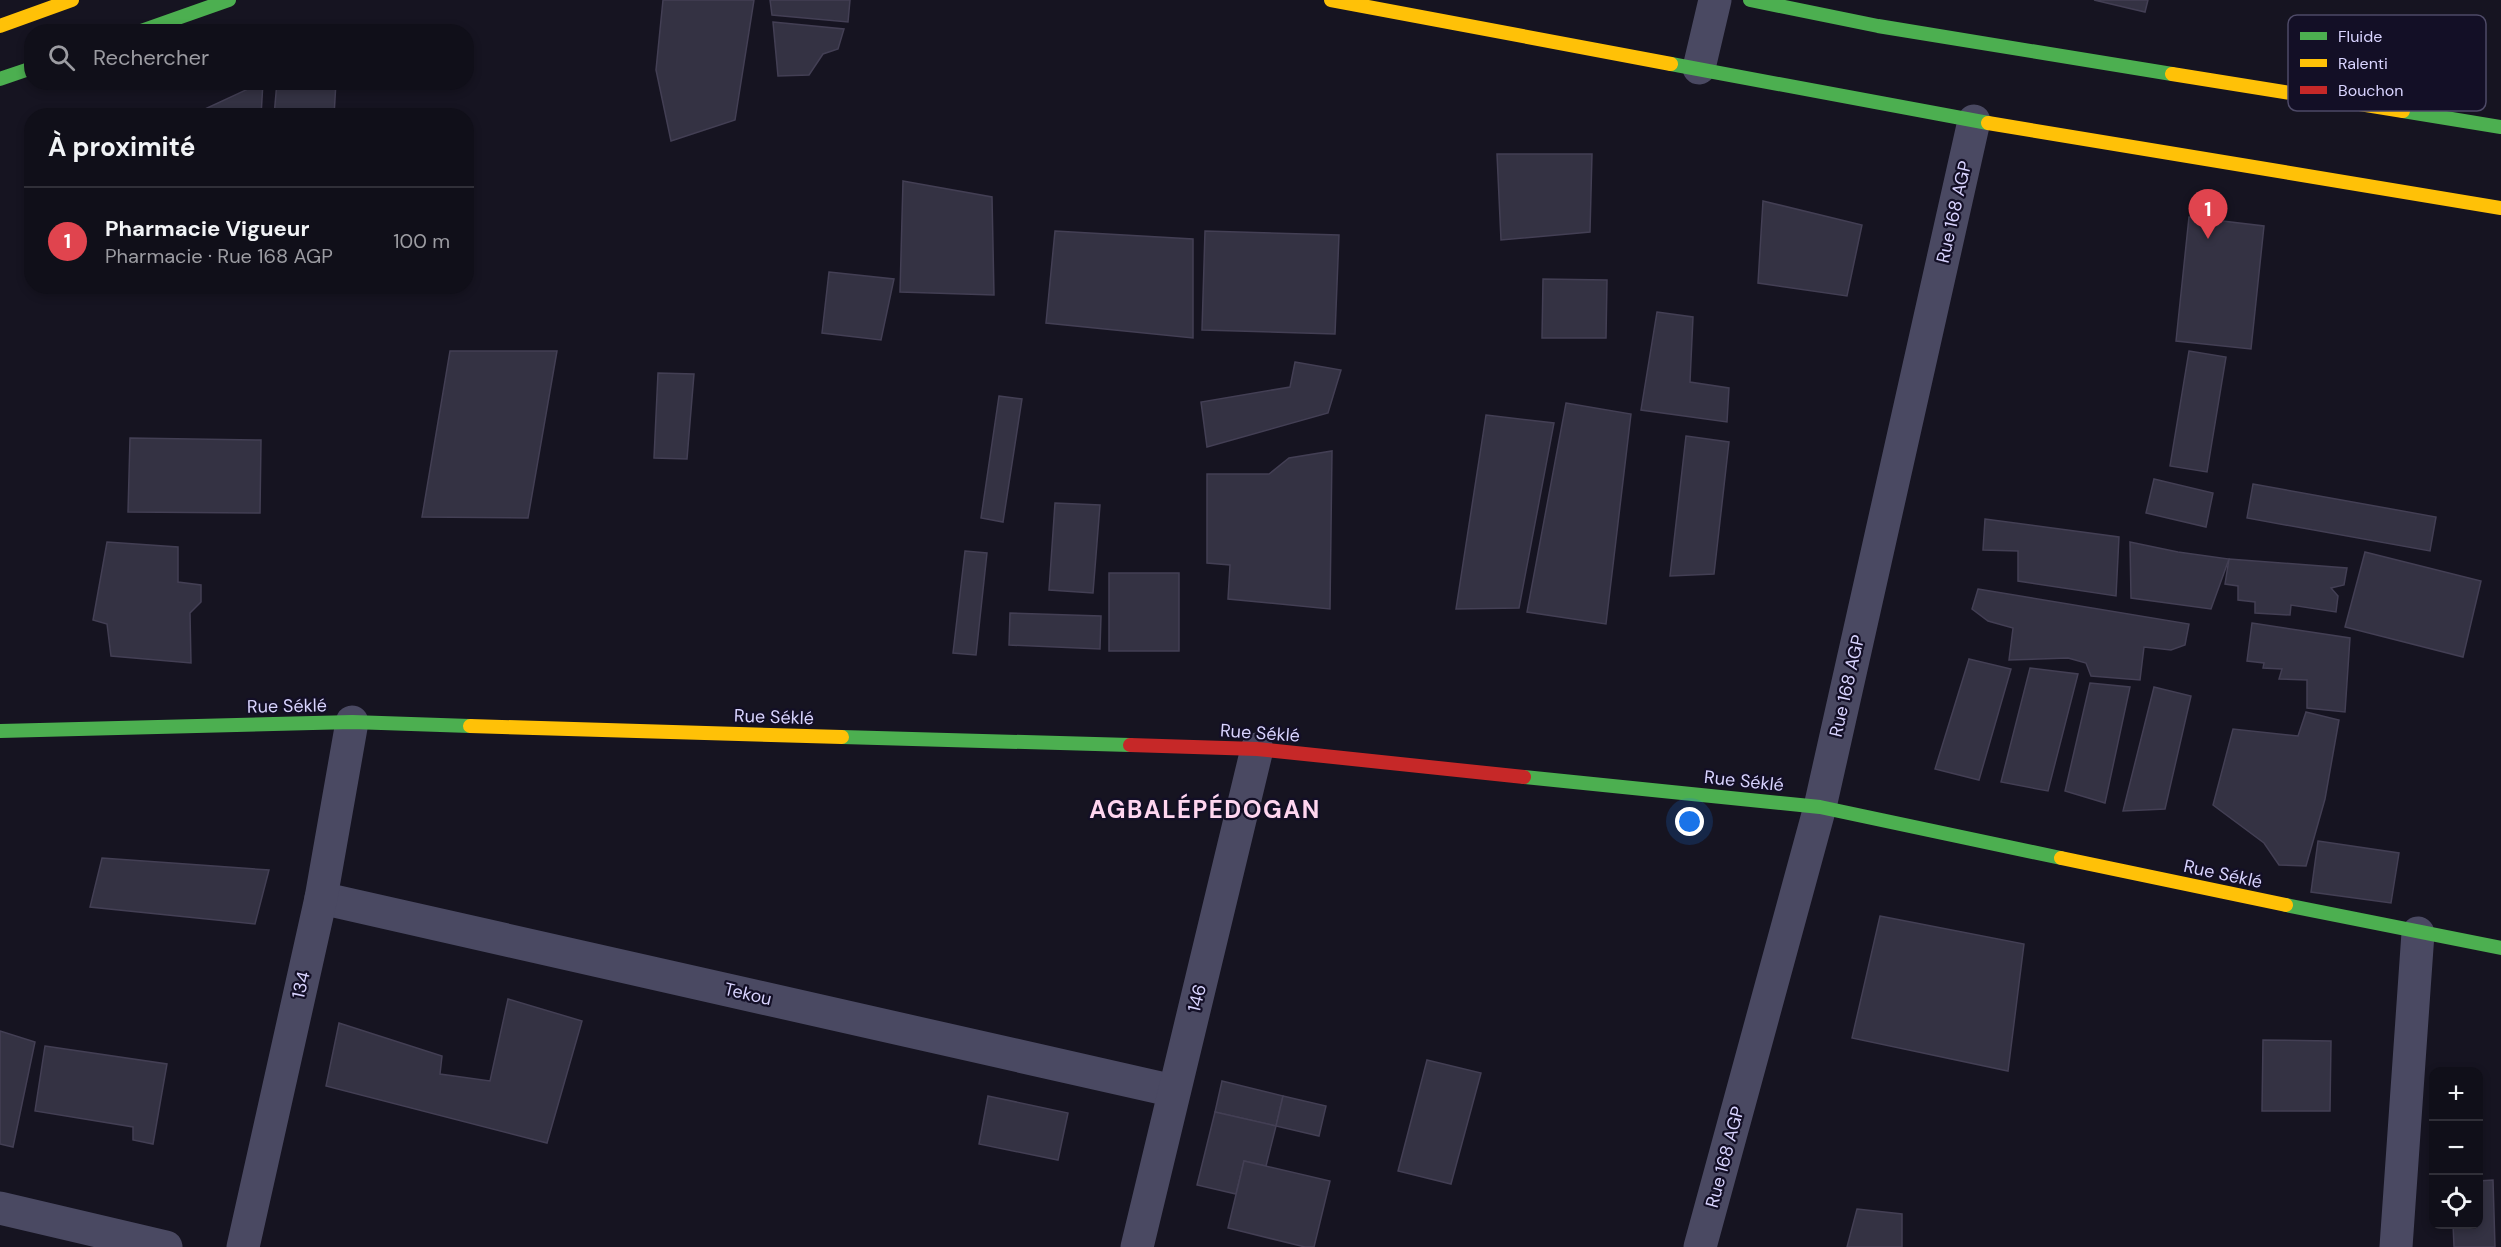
<!DOCTYPE html>
<html lang="fr">
<meta charset="utf-8">
<style>
body{margin:0;font-family:"DM Sans",sans-serif;background:#191822;color:#f1f3f6}
.controls{position:absolute;right:18px;bottom:18px;display:grid;overflow:hidden;border-radius:12px;box-shadow:0 3px 9px #0003}
.controls button{width:54px;height:54px;display:grid;place-items:center;padding:0;border:0;border-bottom:2px solid #302f38;background:#100f19;color:#f1f3f6;font:30px sans-serif}
.you{position:absolute;left:1690px;top:822px;width:21px;height:21px;margin:-15px;border:4px solid #fff;border-radius:50%;background:#1a73e8;box-shadow:0 0 0 9px #1a73e833}
.badge{display:grid;place-items:center;width:39px;height:39px;border-radius:50%;background:#9591b1;color:#fff;font-size:20px;font-weight:700}
.pin{position:absolute;translate:-50% -50px;filter:drop-shadow(0 2px 3px #0008)}
.pin::after{content:'';position:absolute;top:32px;width:21px;height:18px;background:inherit;clip-path:polygon(0 0,100% 0,50% 100%)}
.list{margin:0;padding:0;list-style:none}
h2{display:flex;justify-content:space-between;align-items:center;height:78px;margin:0;padding:0 24px;font-size:26px}
h2 small{font-size:20px;font-weight:400;color:#9c9ca2}
.list li{display:grid;grid-template-columns:39px 1fr auto;gap:18px;align-items:center;box-sizing:border-box;height:108px;padding:0 24px;border-top:2px solid #302f38}
.list b{display:block;font-size:22px;white-space:nowrap}
.list p{margin:0;font-size:20px;white-space:nowrap;color:#9c9ca2}
.list em{font-size:20px;font-style:normal;color:#9c9ca2}
.icon{flex:none;width:33px;height:33px;fill:none;stroke:currentColor;stroke-width:2;stroke-linecap:round;stroke-linejoin:round}
.map{position:relative;flex:none;width:2501px;height:1247px;overflow:hidden}
.search{position:absolute;background:#100f19;box-shadow:0 3px 9px #0003;left:24px;top:24px;width:450px;height:66px;display:flex;align-items:center;gap:15px;box-sizing:border-box;padding:0 21px;border-radius:24px;color:#9c9ca2;font-size:22px}
.panel{position:absolute;background:#100f19;box-shadow:0 3px 9px #0003;left:24px;top:108px;width:450px;height:186px;border-radius:24px}
.map>svg:first-child{display:block}
.building{fill:#343243;stroke:#433f54;stroke-width:1.5}
.lines{fill:none;stroke-linecap:round;stroke-linejoin:round}
.street{stroke:#4a4962;stroke-width:33}
.fast{stroke:#4caf50;stroke-width:14}
.slow{stroke:#ffc107;stroke-width:14}
.jam{stroke:#c62828;stroke-width:14}
.labels{text-anchor:middle;dominant-baseline:central;stroke-width:4.5;stroke-linejoin:round;paint-order:stroke}
.street-label{font-size:18px;fill:#d9d4ff;stroke:#130f26}
.district-label{font-size:24px;font-weight:bold;letter-spacing:1.5px;fill:#ffd6f0;stroke:#130f26}
.key{fill:#130f26;stroke:#4e4a67;stroke-width:1.5}
.key-label{font-size:16px;fill:#d9d4ff}
</style>
<div class="map">
<svg width="2501" height="1247" viewBox="0 0 2501 1247">
<rect width="100%" height="100%" fill="#161421"/>
<g class="building">
<path d="M663,0H754L735,120L671,141L656,70Z"/>
<path d="M770,0H850L848,22L772,15Z"/>
<path d="M2094,0H2148L2145,12Z"/>
<path d="M773,22L844,29L838,49L823,54L809,75L778,76Z"/>
<path d="M263,82L261,116H190Z"/>
<path d="M277,82H336L334,116H274Z"/>
<path d="M1497,154H1592L1590,232L1501,240Z"/>
<path d="M903,181L992,197L994,295L900,292Z"/>
<path d="M1763,201L1862,225L1847,296L1758,283Z"/>
<path d="M2189,217L2264,226L2251,349L2176,341Z"/>
<path d="M1055,231L1193,239V338L1046,323Z"/>
<path d="M1205,231L1339,235L1335,334L1202,330Z"/>
<path d="M829,272L894,279L881,340L822,333Z"/>
<path d="M1543,279L1607,280L1606,338H1542Z"/>
<path d="M1657,312L1693,317L1690,382L1729,388L1727,422L1641,410Z"/>
<path d="M450,351H557L528,518L422,517Z"/>
<path d="M2189,351L2226,357L2207,472L2170,466Z"/>
<path d="M1295,362L1341,370L1328,413L1207,447L1201,402L1290,387Z"/>
<path d="M658,373L694,374L687,459L654,458Z"/>
<path d="M999,396L1022,399L1003,522L981,518Z"/>
<path d="M1566,403L1631,414L1606,624L1527,612Z"/>
<path d="M1486,415L1554,423L1519,608L1456,609Z"/>
<path d="M1686,436L1729,442L1714,574L1670,576Z"/>
<path d="M130,438L261,440L260,513L128,512Z"/>
<path d="M1332,451L1330,609L1228,599L1230,565L1207,563V474H1269L1289,458Z"/>
<path d="M2154,479L2213,493L2206,527L2146,513Z"/>
<path d="M2253,484L2436,517L2430,551L2247,518Z"/>
<path d="M1055,503L1100,505L1093,593L1049,590Z"/>
<path d="M1985,519L2119,537L2116,596L2018,581V551L1983,550Z"/>
<path d="M107,542L178,547V582L201,585V602L190,613L191,663L111,656L107,624L93,620Z"/>
<path d="M2130,542L2178,552L2229,559L2211,609L2131,598Z"/>
<path d="M965,551L987,553L976,655L953,653Z"/>
<path d="M2365,552L2481,581L2463,657L2345,627Z"/>
<path d="M2229,559L2347,568L2344,585L2331,588L2338,596L2336,612L2291,605L2290,615L2255,613V602L2238,600V586L2225,584Z"/>
<rect x="1109" y="573" width="70" height="78"/>
<path d="M1978,589L2189,624L2185,645L2171,650L2144,647L2140,680L2091,676L2086,663L2068,658L2009,660L2013,628L1988,621L1972,609Z"/>
<path d="M1010,613L1101,616L1100,649L1009,645Z"/>
<path d="M2252,623L2350,638L2345,712L2307,708V680L2279,679L2282,669L2263,668L2264,663L2247,661Z"/>
<path d="M1969,659L2011,669L1979,780L1935,769Z"/>
<path d="M2030,668L2078,674L2048,791L2001,782Z"/>
<path d="M2090,683L2130,687L2105,803L2065,791Z"/>
<path d="M2154,687L2191,696L2165,809L2123,811Z"/>
<path d="M2306,712L2339,720L2325,799L2306,866L2279,865L2264,843L2213,805L2233,729L2298,736Z"/>
<path d="M2318,841L2399,853L2391,903L2311,892Z"/>
<path d="M102,858L269,870L255,924L90,907Z"/>
<path d="M1880,916L2024,944L2008,1071L1852,1038Z"/>
<path d="M508,999L582,1021L547,1143L326,1086L339,1023L442,1056L440,1074L490,1081Z"/>
<path d="M0,1031L35,1042L13,1147L0,1144Z"/>
<path d="M2263,1040L2331,1041L2330,1111H2262Z"/>
<path d="M45,1046L167,1064L153,1144L133,1140V1127L35,1111Z"/>
<path d="M1427,1060L1481,1073L1451,1184L1398,1171Z"/>
<path d="M1222,1081L1283,1096L1276,1126L1215,1112Z"/>
<path d="M988,1096L1068,1113L1058,1160L979,1144Z"/>
<path d="M1283,1096L1326,1106L1319,1136L1276,1126Z"/>
<path d="M1215,1112L1276,1126L1266,1166L1244,1161L1236,1194L1197,1185Z"/>
<path d="M1244,1161L1330,1181L1314,1247H1305L1228,1228Z"/>
<path d="M2493,1180L2495,1247H2454L2453,1224H2478V1181Z"/>
<path d="M1857,1209L1902,1214V1247H1847Z"/>
</g>
<g class="lines">
<g class="street">
<path d="M1699,68L1715,0"/>
<path d="M321,898L1174,1091"/>
<path d="M0,1208L166,1247"/>
<path d="M243,1247L321,898L352,722"/>
<path d="M1137,1247L1257,749"/>
<path d="M1700,1247L1820,807L1974,121"/>
<path d="M2396,1247L2418,933"/>
</g>
<g class="fast">
<path d="M1750,0L1878,26L2172,74"/>
<path d="M138,32L229,0"/>
<path d="M1671,64L1988,123"/>
<path d="M0,79L32,68"/>
<path d="M2403,111L2501,127"/>
<path d="M0,731L352,722L470,726"/>
<path d="M842,737L1130,745"/>
<path d="M1524,777L1820,807L2061,858"/>
<path d="M2286,905L2501,948"/>
</g>
<g class="slow">
<path d="M1331,0L1671,64"/>
<path d="M0,26L72,0"/>
<path d="M2172,74L2403,111"/>
<path d="M1988,123L2501,208"/>
<path d="M470,726L842,737"/>
<path d="M2061,858L2286,905"/>
</g>
<path class="jam" d="M1130,745L1257,749L1524,777"/>
</g>
<g class="labels">
<g class="street-label">
<text transform="translate(1954 212) rotate(-77)">Rue 168 AGP</text>
<text transform="translate(1847 686) rotate(-77)">Rue 168 AGP</text>
<text transform="translate(287 706) rotate(-1)">Rue Séklé</text>
<text transform="translate(774 717) rotate(2)">Rue Séklé</text>
<text transform="translate(1260 733) rotate(4)">Rue Séklé</text>
<text transform="translate(1744 781) rotate(6)">Rue Séklé</text>
<text transform="translate(2223 874) rotate(12)">Rue Séklé</text>
<text transform="translate(301 985) rotate(-77)">134</text>
<text transform="translate(748 994) rotate(13)">Tekou</text>
<text transform="translate(1197 998) rotate(-76)">146</text>
<text transform="translate(1725 1157) rotate(-75)">Rue 168 AGP</text>
</g>
<g class="district-label">
<text x="1205" y="809">AGBALÉPÉDOGAN</text>
</g>
</g>
<rect x="2288" y="15" width="198" height="96" rx="9" class="key"/>
<rect x="2300" y="32" width="27" height="8" fill="#4caf50"/>
<rect x="2300" y="59" width="27" height="8" fill="#ffc107"/>
<rect x="2300" y="86" width="27" height="8" fill="#c62828"/>
<g class="key-label">
<text x="2338" y="42">Fluide</text>
<text x="2338" y="69">Ralenti</text>
<text x="2338" y="96">Bouchon</text>
</g>
</svg>
<div class="controls">
<button>+</button>
<button>−</button>
<button><svg class="icon" aria-label="locate" viewBox="0 0 24 24"><circle cx="12" cy="12" r="6"/><path d="M12 2v4M12 18v4M2 12h4M18 12h4"/></svg></button>
</div>
<div class="you"></div>
<div class="pin badge" style="left:2208px;top:239px;background:#e0444e">1</div>
<div class="search"><svg class="icon" aria-label="search" viewBox="0 0 24 24"><circle cx="10" cy="10" r="6"/><path d="M15 15l6 6"/></svg>Rechercher</div>
<section class="panel">
<h2>À proximité<small></small></h2>
<ul class="list">
<li><span class="badge" style="background:#e0444e">1</span><div><b>Pharmacie Vigueur</b><p>Pharmacie · Rue 168 AGP</p></div><em>100 m</em></li>
</ul>
</section>
</div>
